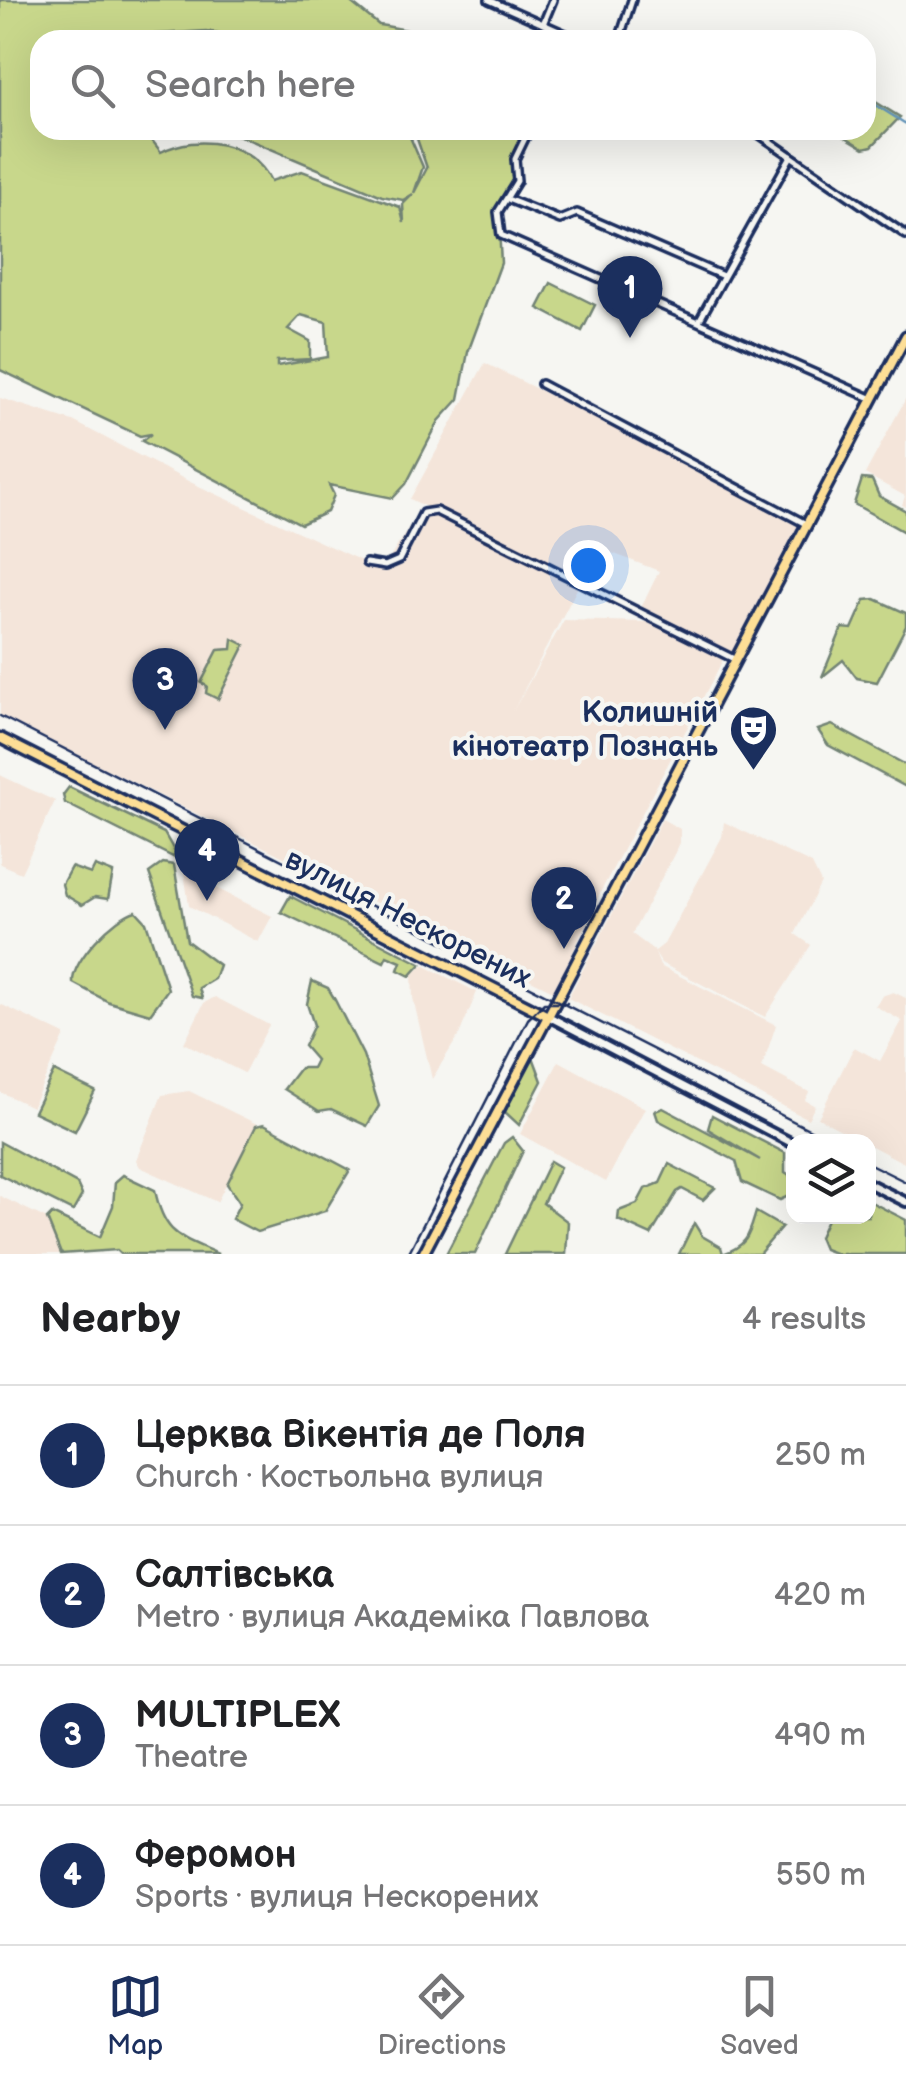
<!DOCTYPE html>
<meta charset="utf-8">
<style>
body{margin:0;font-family:"Balsamiq Sans",sans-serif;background:#f6f6f6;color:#202124}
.controls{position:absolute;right:30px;bottom:30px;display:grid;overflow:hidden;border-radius:20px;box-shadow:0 10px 40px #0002}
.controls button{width:90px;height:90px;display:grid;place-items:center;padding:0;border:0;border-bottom:2px solid #e0e0e0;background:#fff;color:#202124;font:50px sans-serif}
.you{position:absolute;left:588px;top:565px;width:35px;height:35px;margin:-25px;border:8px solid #fff;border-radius:50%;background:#1a73e8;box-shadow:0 0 0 15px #1a73e833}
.badge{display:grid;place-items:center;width:65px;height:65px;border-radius:50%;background:#1b2f5e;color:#fff;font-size:32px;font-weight:700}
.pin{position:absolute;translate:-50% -82px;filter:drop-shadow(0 2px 5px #0008)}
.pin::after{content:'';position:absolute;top:52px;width:35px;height:30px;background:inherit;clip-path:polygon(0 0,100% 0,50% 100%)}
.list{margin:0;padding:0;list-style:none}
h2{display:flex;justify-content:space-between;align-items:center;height:130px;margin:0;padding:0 40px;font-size:42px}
h2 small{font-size:32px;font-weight:400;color:#757577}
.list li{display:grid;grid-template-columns:65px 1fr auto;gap:30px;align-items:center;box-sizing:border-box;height:140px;padding:0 40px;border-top:2px solid #e0e0e0}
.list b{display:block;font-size:38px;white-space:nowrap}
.list p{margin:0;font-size:32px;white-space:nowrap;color:#757577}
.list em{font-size:32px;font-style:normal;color:#757577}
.icon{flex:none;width:55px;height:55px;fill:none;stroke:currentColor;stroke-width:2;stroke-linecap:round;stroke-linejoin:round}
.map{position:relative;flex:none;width:906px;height:1254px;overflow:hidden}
.search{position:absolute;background:#fff;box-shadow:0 10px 40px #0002;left:30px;right:30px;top:30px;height:110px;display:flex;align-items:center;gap:25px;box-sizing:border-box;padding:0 35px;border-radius:30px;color:#757577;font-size:38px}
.sheet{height:690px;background:#fff}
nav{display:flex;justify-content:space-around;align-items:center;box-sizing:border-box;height:140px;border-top:2px solid #e0e0e0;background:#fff;font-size:28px;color:#757577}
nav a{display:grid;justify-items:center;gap:5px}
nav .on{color:#1b2f5e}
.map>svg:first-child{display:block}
.built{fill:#f4e5da}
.green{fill:#c8d78b;stroke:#728374;stroke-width:2.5;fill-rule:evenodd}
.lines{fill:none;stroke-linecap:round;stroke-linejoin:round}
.stream{stroke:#6596ba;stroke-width:2.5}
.minor-casing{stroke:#1b2f5e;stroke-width:12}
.secondary-casing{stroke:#1b2f5e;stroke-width:14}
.primary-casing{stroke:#1b2f5e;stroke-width:15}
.minor{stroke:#f6f6f2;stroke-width:5}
.secondary{stroke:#f6f6f2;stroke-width:6}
.primary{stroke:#fdde96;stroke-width:8}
.tram{stroke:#1b2f5e;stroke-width:2.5}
.labels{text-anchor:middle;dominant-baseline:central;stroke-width:8;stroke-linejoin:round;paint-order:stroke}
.poi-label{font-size:30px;font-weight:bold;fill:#1b2f5e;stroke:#f6f6f2;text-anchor:end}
.street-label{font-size:30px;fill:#1b2f5e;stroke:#f6f6f2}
</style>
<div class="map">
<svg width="906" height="1254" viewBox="0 0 906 1254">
<rect width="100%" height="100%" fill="#f6f6f2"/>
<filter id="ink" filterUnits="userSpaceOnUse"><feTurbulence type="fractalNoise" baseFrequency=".01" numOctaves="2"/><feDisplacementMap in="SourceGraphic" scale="20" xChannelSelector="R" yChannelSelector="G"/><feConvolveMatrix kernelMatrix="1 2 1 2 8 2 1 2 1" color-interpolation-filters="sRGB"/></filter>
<g filter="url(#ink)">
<g class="built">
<path d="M485,363L802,522L733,655L640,610L659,571L599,548L585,584L410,499Z"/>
<path d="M0,398L73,421L190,482L366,563L385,566L420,509L579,585L513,711L564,620L647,622L725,656L599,895L555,992L0,716Z"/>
<path d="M906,398V507L902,505L905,496L865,474Z"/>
<path d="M0,775L55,801L21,873L0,864Z"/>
<path d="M662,819L680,829V843L632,934L655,951L664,944L722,837L724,822L812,864L821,883L795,934L811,945L765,1017L661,963L655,953L660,966L776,1025L762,1067L809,1092L805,1100L815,1106L808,1119L568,998Z"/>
<path d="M184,872L272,916L258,942L189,906Z"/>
<path d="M423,965L477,992L459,1035L432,1079L413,998L412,975Z"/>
<path d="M893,992L906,998V1164L818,1118L854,1047L880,1061L902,1021L875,1006L882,996Z"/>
<path d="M215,997L269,1025L244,1073L184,1043L204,1003Z"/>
<path d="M0,1004L65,1035L32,1107L0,1092Z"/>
<path d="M559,1061L645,1108L606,1182L520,1134Z"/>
<path d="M189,1091L257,1124L217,1202L140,1167L136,1160L162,1095Z"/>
<path d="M0,1196L47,1219L61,1254H0Z"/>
</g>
<g class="green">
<path d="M0,0H348L379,25C408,29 435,38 466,40H264L206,31L123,36L207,33L250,40H40V130H144L161,152C198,133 252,142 271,181L302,171L400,207L404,223L403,204L413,194L403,200L382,196L226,130H407L423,167L414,193L427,168L414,130H529L515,159L517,181L498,212L501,263L468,352L459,399L439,421L406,484L393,498L329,485L334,495L327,512L301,524L142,441L151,434L140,436L0,370ZM301,315L326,322L328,357L277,366V361L310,359V341L288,329Z"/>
<path d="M866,96L900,117L872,146L864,148L834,130H866Z"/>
<path d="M551,283L595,305L582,331L538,308Z"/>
<path d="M862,479L872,480L879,496L906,511V533L854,504Z"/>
<path d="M875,599L906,613V626L877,682L857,678L843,660L822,677L842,628L852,629L865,600Z"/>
<path d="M233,639L245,645L218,699L206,693L207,686L201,683L218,650L232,649Z"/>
<path d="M832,725L906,765V787L828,745L818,730Z"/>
<path d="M69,787L164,833L176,854L173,857L65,803L63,795Z"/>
<path d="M163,863L174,865L187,941L219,965L214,979L199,988L202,998L192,996L149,873Z"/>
<path d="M95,866L113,873L108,899L95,897L82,905L65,895L62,884L71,867L91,874Z"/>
<path d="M290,896L421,964L410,976L398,970L401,962L387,956L384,962L281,912Z"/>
<path d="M136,911L146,922L168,989L150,1014L109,1002L73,983C71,961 115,916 136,911Z"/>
<path d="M312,981L328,988L334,998L363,1055L379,1106L367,1126L331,1109L319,1111L284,1089L300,1068H312L316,1060L304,1046L314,1025L307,1004Z"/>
<path d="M533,1057L542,1081L519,1125L505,1112Z"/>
<path d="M54,1071L95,1091L75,1131L34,1112Z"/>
<path d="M663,1108L760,1160L708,1129L712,1115L785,1153V1173L793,1178V1194L780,1200L742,1182L736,1161L658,1120L655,1111Z"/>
<path d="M264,1124L350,1170L325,1211L257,1232L232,1219L240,1203L227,1184L256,1126Z"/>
<path d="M512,1137L523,1151L475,1254H446L504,1143Z"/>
<path d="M0,1142L77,1184L82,1195L73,1211L0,1175Z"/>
<path d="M550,1161L560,1167L543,1203L568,1222L566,1254H505Z"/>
<path d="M669,1164L715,1188L703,1200L682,1189L677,1192L651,1235L618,1220L619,1211L637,1204L645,1189L660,1183Z"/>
<path d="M123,1175L155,1190C164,1235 179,1236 218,1254H121L117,1250L61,1254L47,1219L52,1214L100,1237L113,1206L115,1182Z"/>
<path d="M869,1201L906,1220V1254H837L824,1249L819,1237L828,1217L868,1216Z"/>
<path d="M756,1212L782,1227L759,1254H679L694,1223L702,1236L721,1247L723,1254C748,1245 749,1235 756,1212Z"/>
</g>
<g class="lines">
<path class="stream" d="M866,99L906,124"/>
<defs>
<g id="minor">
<path d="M489,0L579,40"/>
<path d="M543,24L553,0"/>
<path d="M619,40L632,0"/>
<path d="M529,130L515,159L517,181L498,212L501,235L873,399"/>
<path d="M753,130L906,235"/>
<path d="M510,200L560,220L577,213L723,276"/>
<path d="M699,321L791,156"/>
<path d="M541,384L806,524"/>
<path d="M366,563L385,566L399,560L423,513L436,511L736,660"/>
</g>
<g id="secondary">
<path d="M548,1016L794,1144"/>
<path d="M868,1183L906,1202"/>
</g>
<g id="primary">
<path d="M0,738L548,1016"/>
<path d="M423,1254L906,336"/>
</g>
</defs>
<use href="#minor" class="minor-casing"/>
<use href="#secondary" class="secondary-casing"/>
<use href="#primary" class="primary-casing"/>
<use href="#minor" class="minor"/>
<use href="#secondary" class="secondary"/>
<use href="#primary" class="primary"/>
<g class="tram">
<path d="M0,716L834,1142"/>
<path d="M868,1163L906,1182"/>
<path d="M408,1254L528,1019L544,1003H567"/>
</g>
</g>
</g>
<defs>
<symbol id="theatre-pin" viewBox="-11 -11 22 30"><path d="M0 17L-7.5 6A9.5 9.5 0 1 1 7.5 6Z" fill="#1b2f5e" stroke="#f6f6f2"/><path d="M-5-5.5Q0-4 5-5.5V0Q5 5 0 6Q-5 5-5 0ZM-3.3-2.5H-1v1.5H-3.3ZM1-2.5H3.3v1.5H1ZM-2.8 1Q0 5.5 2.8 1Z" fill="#fff"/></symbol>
</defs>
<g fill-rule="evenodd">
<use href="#theatre-pin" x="726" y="702" width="55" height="75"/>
</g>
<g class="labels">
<g class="poi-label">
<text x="718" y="713">Колишній<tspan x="718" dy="34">кінотеатр Познань</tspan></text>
</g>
<g class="street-label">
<text transform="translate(408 919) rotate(27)">вулиця Нескорених</text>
</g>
</g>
</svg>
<div class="controls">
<button><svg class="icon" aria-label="layers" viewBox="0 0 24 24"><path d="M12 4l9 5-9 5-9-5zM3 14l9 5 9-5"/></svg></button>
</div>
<div class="you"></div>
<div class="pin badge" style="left:630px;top:338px">1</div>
<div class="pin badge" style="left:564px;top:949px">2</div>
<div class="pin badge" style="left:165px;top:730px">3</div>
<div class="pin badge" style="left:207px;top:901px">4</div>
<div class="search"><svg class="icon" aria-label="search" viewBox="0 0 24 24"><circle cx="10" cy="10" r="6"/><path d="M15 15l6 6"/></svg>Search here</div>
</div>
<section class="sheet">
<h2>Nearby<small>4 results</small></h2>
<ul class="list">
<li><span class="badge">1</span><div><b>Церква Вікентія де Поля</b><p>Church · Костьольна вулиця</p></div><em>250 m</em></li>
<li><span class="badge">2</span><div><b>Салтівська</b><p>Metro · вулиця Академіка Павлова</p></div><em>420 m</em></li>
<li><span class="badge">3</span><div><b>MULTIPLEX</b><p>Theatre</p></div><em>490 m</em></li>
<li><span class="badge">4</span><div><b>Феромон</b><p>Sports · вулиця Нескорених</p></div><em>550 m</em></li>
</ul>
</section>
<nav>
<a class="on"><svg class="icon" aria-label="map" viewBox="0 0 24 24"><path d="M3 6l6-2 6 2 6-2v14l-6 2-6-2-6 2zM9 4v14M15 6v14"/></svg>Map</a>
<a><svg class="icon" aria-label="directions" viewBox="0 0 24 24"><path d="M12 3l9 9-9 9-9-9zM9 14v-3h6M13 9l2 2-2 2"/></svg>Directions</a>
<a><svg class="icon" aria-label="saved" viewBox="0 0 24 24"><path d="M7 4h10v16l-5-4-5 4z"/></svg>Saved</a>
</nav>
